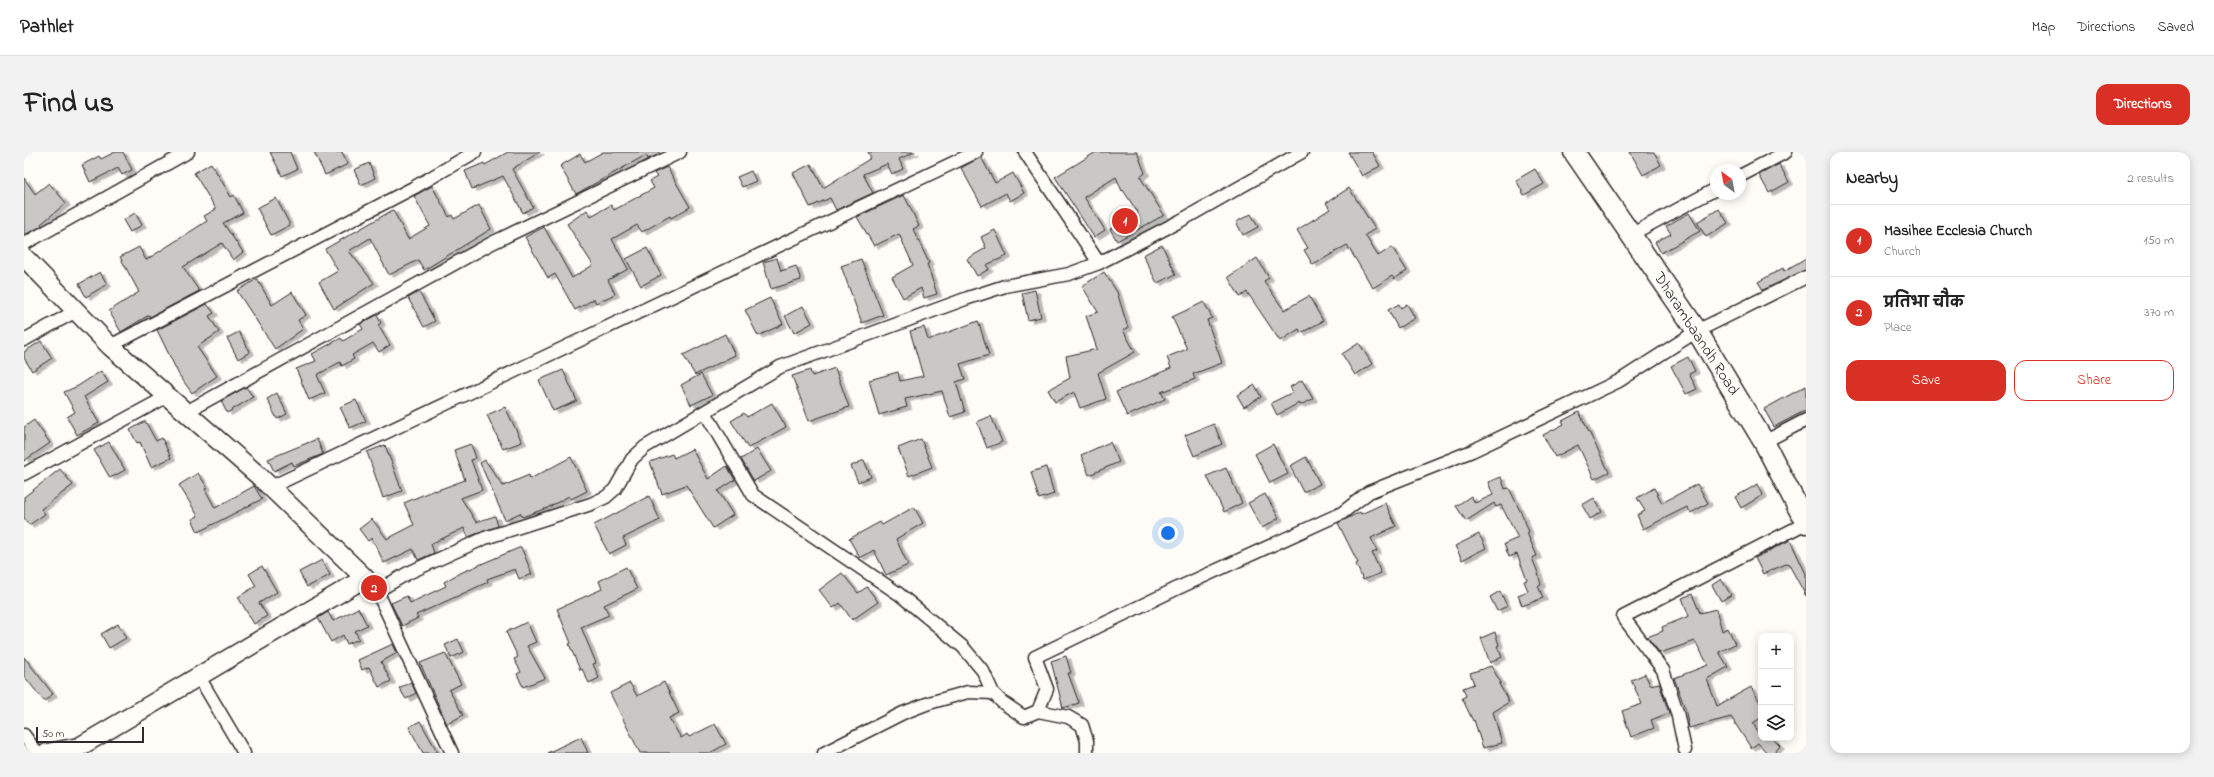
<!DOCTYPE html>
<meta charset="utf-8">
<style>
body{margin:0;font-family:"Indie Flower","Playpen Sans Deva",sans-serif;background:#f2f2f2;color:#222}
.controls{position:absolute;right:12px;bottom:12px;display:grid;overflow:hidden;border-radius:8px;box-shadow:0 2px 10px #0003}
.controls button{width:36px;height:36px;display:grid;place-items:center;padding:0;border:0;border-bottom:1px solid #e0e0e0;background:#fff;color:#222;font:20px sans-serif}
.compass{position:absolute;left:1686px;top:12px;width:36px;height:36px;border-radius:50%;background:#fff;box-shadow:0 2px 10px #0003;rotate:328deg}
.scale{position:absolute;left:12px;bottom:10px;width:108px;box-sizing:border-box;padding-left:4px;border:2px solid #2b2b2b;border-top:0;font-size:11px;line-height:14px;white-space:nowrap;color:#2b2b2b;-webkit-text-stroke:3px #fdfcf7;paint-order:stroke}
.you{position:absolute;left:1144px;top:381px;width:14px;height:14px;margin:-10px;border:3px solid #fff;border-radius:50%;background:#1a73e8;box-shadow:0 0 0 6px #1a73e833}
.badge{display:grid;place-items:center;width:26px;height:26px;border-radius:50%;background:#d93025;color:#fff;font-size:13px;font-weight:700}
.pin{position:absolute;translate:-50% -50%;border:2px solid #fff;box-shadow:0 1px 4px #0006}
.list{margin:0;padding:0;list-style:none}
h2{display:flex;justify-content:space-between;align-items:center;height:52px;margin:0;padding:0 16px;font-size:17px}
h2 small{font-size:13px;font-weight:400;color:#767676}
.list li{display:grid;grid-template-columns:26px 1fr auto;gap:12px;align-items:center;box-sizing:border-box;height:72px;padding:0 16px;border-top:1px solid #e0e0e0}
.list b{display:block;font-size:15px;white-space:nowrap}
.list p{margin:0;font-size:13px;white-space:nowrap;color:#767676}
.list em{font-size:13px;font-style:normal;color:#767676}
.actions{display:flex;gap:8px;padding:12px 16px}
.actions a{flex:1;padding:9px 0;border:1px solid #d93025;border-radius:12px;text-align:center;font-size:14px;color:#d93025}
.actions .main{background:#d93025;color:#fff}
.icon{flex:none;width:22px;height:22px;fill:none;stroke:currentColor;stroke-width:2;stroke-linecap:round;stroke-linejoin:round}
.map{position:relative;flex:none;width:1782px;height:601px;overflow:hidden;border-radius:12px}
header{display:flex;align-items:center;gap:24px;box-sizing:border-box;height:56px;padding:0 20px;background:#fff;border-bottom:1px solid #e0e0e0}
header strong{font-size:19px}
nav{display:flex;gap:22px;margin-inline-start:auto;font-size:14px}
.intro{display:flex;align-items:center;justify-content:space-between;box-sizing:border-box;height:96px;padding:0 24px}
h1{margin:0;font-size:28px}
.button{padding:10px 18px;border-radius:12px;background:#d93025;color:#fff;font-size:14px;font-weight:700}
main{display:flex;gap:24px;padding:0 24px}
aside{flex:1;background:#fff;border-radius:12px;box-shadow:0 2px 10px #0003}
.map>svg:first-child{display:block}
.building{fill:#c9c8c4;stroke:#2b2b2b;filter:url(#shadow)}
.lines{fill:none;stroke-linecap:round;stroke-linejoin:round}
.street-casing{stroke:#2b2b2b;stroke-width:15}
.secondary-casing{stroke:#2b2b2b;stroke-width:21}
.primary-casing{stroke:#2b2b2b;stroke-width:23}
.street{stroke:#fdfcf7;stroke-width:12}
.secondary{stroke:#fdfcf7;stroke-width:18}
.primary{stroke:#fdfcf7;stroke-width:20}
.labels{text-anchor:middle;dominant-baseline:central;stroke-width:3;stroke-linejoin:round;paint-order:stroke}
.street-label{font-size:16px;fill:#2b2b2b;stroke:#fdfcf7}
</style>
<header>
<strong>Pathlet</strong>
<nav><a>Map</a><a>Directions</a><a>Saved</a></nav>
</header>
<div class="intro"><h1>Find us</h1><a class="button">Directions</a></div>
<main>
<div class="map">
<svg width="1782" height="601" viewBox="0 0 1782 601">
<defs>
<filter id="shadow"><feDropShadow dx="4.5" dy="2.5" stdDeviation="0" flood-color="#0004"/></filter>
</defs>
<rect width="100%" height="100%" fill="#fdfcf7"/>
<filter id="ink" filterUnits="userSpaceOnUse"><feTurbulence type="fractalNoise" baseFrequency=".025" numOctaves="2"/><feDisplacementMap in="SourceGraphic" scale="8" xChannelSelector="R" yChannelSelector="G"/><feConvolveMatrix kernelMatrix="1 2 1 2 8 2 1 2 1" color-interpolation-filters="sRGB"/></filter>
<g filter="url(#ink)">
<g class="building">
<path d="M91,0H99L108,18L98,23L94,16L66,30L58,13L75,4L77,7Z"/>
<path d="M246,0H266L273,17L258,24Z"/>
<path d="M290,0H318L324,12L301,23Z"/>
<path d="M484,0H516L488,17L509,55L499,61L479,24L448,37L441,19L460,11L461,13Z"/>
<path d="M579,0H635L636,2L624,7L622,3L552,42L536,14L556,2L561,10Z"/>
<path d="M844,0H891L875,7L879,17L868,22L863,12L839,22L849,41L812,58L806,46L786,55L769,21L787,12L799,36L847,6Z"/>
<path d="M1072,0H1113L1121,21L1116,25L1140,63L1093,89L1086,77L1114,61L1099,38L1098,39L1092,25L1060,45L1081,78L1070,85L1031,25Z"/>
<path d="M1324,0H1348L1356,14L1338,24Z"/>
<path d="M1606,0H1630L1637,13L1619,23Z"/>
<path d="M957,5L971,31L989,21L1000,41L986,49L982,41L958,54L937,16Z"/>
<path d="M187,11L207,45L210,43L219,61L199,71L219,100L209,108L198,91L159,115L175,139L126,165L125,163L97,180L85,159L115,140L96,105L115,95L122,108L183,69L180,64L192,57L170,21Z"/>
<path d="M345,11L351,26L337,33L330,18Z"/>
<path d="M1755,12L1765,30L1745,41L1735,23Z"/>
<path d="M643,15L666,55L647,66L646,64L618,80L613,73L588,87L604,117L584,128L591,142L572,151L570,147L551,158L531,122L524,126L501,85L520,75L548,126L569,113L543,72L563,58L567,64L587,53L590,58L630,36L626,29L633,25L630,21Z"/>
<path d="M1511,17L1520,32L1500,43L1492,28Z"/>
<path d="M727,19L732,29L718,35L713,25Z"/>
<path d="M0,26L11,42L25,31L42,51L17,72L18,74L0,83Z"/>
<path d="M408,34L425,65L428,63L430,67L455,53L467,77L400,118L394,108L365,123L346,86L325,99L350,131L310,157L295,130L314,119L301,97L369,58L384,87L406,74L390,44Z"/>
<path d="M1325,36L1351,77L1341,83L1354,104L1368,95L1383,119L1370,127L1368,124L1349,136L1323,93L1289,113L1280,98L1284,96L1273,78L1306,57L1302,51Z"/>
<path d="M880,43L895,74L889,77L905,111L903,112L913,142L900,146L897,136L879,146L868,125L889,113L875,82L850,94L833,65Z"/>
<path d="M252,46L266,73L247,83L233,56Z"/>
<path d="M1695,57L1704,71L1682,85L1673,70Z"/>
<path d="M111,61L118,73L106,80L99,68Z"/>
<path d="M1665,61L1676,79L1637,101L1631,90L1647,82L1642,74Z"/>
<path d="M1227,62L1234,75L1219,83L1212,70Z"/>
<path d="M971,78L983,104L962,113L965,117L953,124L943,107L962,96L957,85Z"/>
<path d="M1138,93L1152,122L1133,131L1119,103Z"/>
<path d="M623,96L637,123L617,134L602,107Z"/>
<path d="M753,106L757,119L772,114L777,128L747,137L739,110Z"/>
<path d="M1233,106L1245,126L1240,129L1260,158L1285,144L1299,169L1277,181L1275,177L1256,189L1223,140L1216,145L1204,125Z"/>
<path d="M1782,106V118L1739,138L1734,130L1759,116L1760,119Z"/>
<path d="M837,107L859,163L838,171L817,114Z"/>
<path d="M76,120L83,132L62,145L55,132Z"/>
<path d="M1080,120L1093,140L1104,176L1099,178L1111,200L1074,221L1082,247L1056,256L1050,240L1031,250L1024,238L1046,226L1042,204L1073,197L1062,164L1074,160L1058,134Z"/>
<path d="M233,127L248,153L268,140L282,163L274,168L279,177L251,197L213,139Z"/>
<path d="M1011,138L1017,165L1004,168L998,141Z"/>
<path d="M395,140L411,169L400,175L384,146Z"/>
<path d="M746,146L759,172L734,184L721,158Z"/>
<path d="M1180,150L1188,166L1183,168L1198,211L1169,222L1171,227L1137,240L1141,247L1103,264L1092,240L1147,216L1143,205L1163,197L1148,165Z"/>
<path d="M183,152L190,161L185,164L195,180L173,195L193,224L168,241L155,223L133,178Z"/>
<path d="M1375,152L1377,156L1383,152L1391,166L1374,176L1364,158Z"/>
<path d="M779,154L788,171L770,181L761,164Z"/>
<path d="M353,163L357,171L354,173L366,193L355,200L349,191L328,203L330,207L318,214L316,210L293,223L301,241L285,248L272,217L292,209L288,202L317,186L319,189L339,177L336,172Z"/>
<path d="M954,169L965,203L936,212L941,227L932,230L941,260L926,265L918,239L881,247L883,255L855,263L845,228L874,220L876,229L899,224L886,179L900,175L904,188Z"/>
<path d="M215,180L226,200L214,207L203,186Z"/>
<path d="M701,182L711,203L671,223L659,203Z"/>
<path d="M17,189L28,206L8,219L0,206V200Z"/>
<path d="M1335,191L1348,212L1331,223L1318,202Z"/>
<path d="M1664,205L1671,219L1665,222L1673,237L1662,242L1647,214Z"/>
<path d="M811,216L825,255L785,269L768,224L786,218L788,224Z"/>
<path d="M539,218L553,249L529,259L515,228Z"/>
<path d="M77,219L84,230L60,245L75,271L53,283L43,265L51,260L40,240L54,234Z"/>
<path d="M677,222L688,243L667,253L657,233Z"/>
<path d="M1278,228L1289,247L1276,253L1275,251L1253,263L1247,251L1269,240L1266,235Z"/>
<path d="M1231,233L1237,245L1220,255L1213,243Z"/>
<path d="M1782,234V258L1750,275L1740,257Z"/>
<path d="M222,235L229,245L203,261L197,249Z"/>
<path d="M253,241L263,262L253,267L243,247Z"/>
<path d="M332,248L342,269L326,276L316,255Z"/>
<path d="M748,251L762,275L724,296L707,269L720,261L723,265Z"/>
<path d="M481,255L498,290L479,297L463,263Z"/>
<path d="M1555,260L1585,320L1570,327L1554,293L1531,305L1519,283L1540,272L1538,269Z"/>
<path d="M967,264L978,290L963,296L953,270Z"/>
<path d="M10,268L26,291L0,309V275Z"/>
<path d="M121,269L132,289L138,286L147,306L127,315L116,290L113,291L106,278Z"/>
<path d="M1190,272L1198,292L1170,304L1161,283Z"/>
<path d="M293,287L299,302L270,314L268,310L250,319L244,307Z"/>
<path d="M897,287L908,315L885,324L874,296Z"/>
<path d="M85,290L101,318L86,326L70,298Z"/>
<path d="M1086,290L1095,310L1065,323L1057,303Z"/>
<path d="M447,292L452,306L447,308L458,338L437,346L452,370L471,364L474,374L444,385L440,376L407,392L410,401L394,408L389,397L360,411L348,386L344,389L335,377L348,367L363,387L390,373L380,351L410,338L411,339L441,328L430,298Z"/>
<path d="M1249,292L1264,322L1246,331L1231,302Z"/>
<path d="M361,293L378,339L359,346L343,300Z"/>
<path d="M668,297L684,327L703,314L711,328L694,339L709,363L689,376L662,333L638,342L626,310L648,302L650,306Z"/>
<path d="M733,297L747,319L730,329L717,307Z"/>
<path d="M547,305L563,339L547,347L545,344L523,356L498,365L496,361L481,368L456,311L461,308L479,334L505,323L506,327Z"/>
<path d="M1282,305L1296,332L1279,340L1266,314Z"/>
<path d="M840,308L847,325L834,330L827,314Z"/>
<path d="M1022,315L1030,342L1015,347L1007,320Z"/>
<path d="M1202,316L1218,351L1200,360L1183,324Z"/>
<path d="M36,317L49,333L17,357L21,362L5,373L0,366V345Z"/>
<path d="M174,321L183,335L181,337L191,356L230,334L238,347L174,380L168,367L174,364L155,333Z"/>
<path d="M1477,325L1481,337L1485,336L1500,367L1505,380L1503,381L1513,404L1508,406L1514,421L1517,433L1514,434L1519,446L1498,454L1494,443L1504,439L1500,429L1503,428L1493,402L1485,405L1480,392L1494,386L1477,353L1472,355L1470,351L1442,369L1432,354L1447,344L1451,351L1469,343L1464,330Z"/>
<path d="M1673,332L1684,351L1667,361L1663,355L1619,377L1613,363L1621,359L1613,346L1630,336L1638,351Z"/>
<path d="M1734,332L1739,343L1717,356L1711,345Z"/>
<path d="M1241,342L1255,366L1238,376L1224,351Z"/>
<path d="M625,344L636,368L599,386L602,393L585,402L570,373Z"/>
<path d="M1570,346L1578,360L1566,367L1558,353Z"/>
<path d="M1361,351L1372,374L1347,386L1353,399L1348,401L1357,421L1339,428L1332,412L1334,411L1314,371L1336,360L1337,362Z"/>
<path d="M890,355L899,371L872,387L884,413L862,423L850,398L836,406L825,387L856,370L858,373Z"/>
<path d="M1455,382L1462,396L1438,408L1431,394Z"/>
<path d="M1766,388L1782,422V444L1764,411L1739,422L1731,406Z"/>
<path d="M497,395L508,422L495,427L491,417L463,427L464,430L392,463L394,466L378,474L367,451L383,444L386,451L422,434L420,430L434,422Z"/>
<path d="M298,408L306,423L283,435L275,420Z"/>
<path d="M238,414L253,440L235,451L243,464L230,472L214,445L232,434L225,422Z"/>
<path d="M602,415L613,437L580,453L585,463L557,475L572,511L569,512L575,526L565,531L558,517L556,518L545,492L547,491L533,457L578,437L575,429Z"/>
<path d="M818,421L834,441L843,435L854,450L828,468L816,451L809,456L795,438Z"/>
<path d="M1697,427L1707,443L1697,449L1688,433Z"/>
<path d="M1476,439L1483,454L1473,459L1466,445Z"/>
<path d="M1668,442L1676,461L1692,457L1698,479L1704,476L1711,492L1695,500L1704,515L1683,527L1693,554L1727,535L1737,552V566L1729,571L1737,586H1748L1756,594L1750,601H1743L1734,591L1727,596L1707,565L1665,576L1661,556L1650,526L1684,513L1671,489L1636,501L1623,485L1639,479L1638,475L1665,464L1658,446Z"/>
<path d="M334,456L343,473L331,479L335,487L323,492L319,483L307,490L294,466L304,460L309,469Z"/>
<path d="M503,470L512,490L503,494L521,526L499,535L493,522L497,520L490,507L494,505L482,480Z"/>
<path d="M94,472L102,486L85,496L77,482Z"/>
<path d="M1471,480L1475,493L1473,494L1478,505L1466,511L1457,486Z"/>
<path d="M434,487L440,500L427,506L421,493Z"/>
<path d="M369,492L373,501L357,510L367,529L355,535L345,515L338,518L334,508Z"/>
<path d="M421,501L437,532L425,538L439,563L423,572L396,511Z"/>
<path d="M1042,504L1047,521H1044L1055,551L1039,556L1027,509Z"/>
<path d="M0,505L29,542L20,549L0,524Z"/>
<path d="M1467,514L1477,531L1475,532L1485,550L1469,560L1478,591L1459,596L1450,568L1449,569L1438,546L1442,544L1439,536L1450,532L1446,521Z"/>
<path d="M1621,522L1626,533L1635,531L1645,561L1627,568L1630,576L1607,585L1598,559L1618,552L1607,528Z"/>
<path d="M387,530L392,541L382,547L375,536Z"/>
<path d="M640,530L655,561L645,566L657,586L663,582L665,585L691,572L702,592L686,601H616L586,541L606,531L613,544Z"/>
<path d="M396,569L414,601H399L385,575Z"/>
<path d="M557,585L564,601H523Z"/>
</g>
<g class="lines">
<defs>
<g id="street">
<path d="M1001,0L1075,111"/>
<path d="M1716,24L1762,0"/>
<path d="M1606,83L1692,37"/>
<path d="M0,92L164,0"/>
<path d="M0,188L52,159"/>
<path d="M86,194L389,36L451,0"/>
<path d="M162,260L468,91L656,0"/>
<path d="M681,260L729,343L875,442L939,495L959,519L969,541L978,550L1000,565L1014,559L1023,537L1011,505L1154,436L1318,361L1345,340L1448,299L1595,229L1673,179L1782,125"/>
<path d="M1740,290L1782,268"/>
<path d="M0,322L144,244"/>
<path d="M247,335L952,0"/>
<path d="M347,433L353,439L428,601"/>
<path d="M353,439L384,421L461,386L567,352L582,345L591,337L608,307L621,295L756,215L944,146L981,134L1045,122L1075,111L1156,69L1278,0"/>
<path d="M175,525L220,601"/>
<path d="M1014,559L1044,565L1058,573L1063,589V601"/>
<path d="M0,583L13,601"/>
<path d="M1661,598L1653,560L1639,518L1599,465L1782,371"/>
<path d="M800,601L879,561L905,551L944,540L969,541"/>
</g>
<path id="secondary" d="M0,105L86,194L235,324L341,426L55,595L23,601"/>
<path id="primary" d="M1550,0L1673,179L1740,290L1782,371"/>
</defs>
<use href="#street" class="street-casing"/>
<use href="#secondary" class="secondary-casing"/>
<use href="#primary" class="primary-casing"/>
<use href="#street" class="street"/>
<use href="#secondary" class="secondary"/>
<use href="#primary" class="primary"/>
</g>
</g>
<g class="labels">
<g class="street-label">
<text transform="translate(1672 182) rotate(57)">Dharambaandh Road</text>
</g>
</g>
</svg>
<div class="controls">
<button>+</button>
<button>−</button>
<button><svg class="icon" aria-label="layers" viewBox="0 0 24 24"><path d="M12 4l9 5-9 5-9-5zM3 14l9 5 9-5"/></svg></button>
</div>
<svg class="compass" viewBox="-18 -18 36 36"><path d="M0-13l5 13h-10z" fill="#e53935"/><path d="M0 13l5-13h-10z" fill="#767676"/></svg>
<div class="scale">50 m</div>
<div class="you"></div>
<div class="pin badge" style="left:1101px;top:69px">1</div>
<div class="pin badge" style="left:350px;top:436px">2</div>
</div>
<aside>
<h2>Nearby<small>2 results</small></h2>
<ul class="list">
<li><span class="badge">1</span><div><b>Masihee Ecclesia Church</b><p>Church</p></div><em>150 m</em></li>
<li><span class="badge">2</span><div><b>प्रतिभा चौक</b><p>Place</p></div><em>370 m</em></li>
</ul>
<div class="actions"><a class="main">Save</a><a>Share</a></div>
</aside>
</main>
